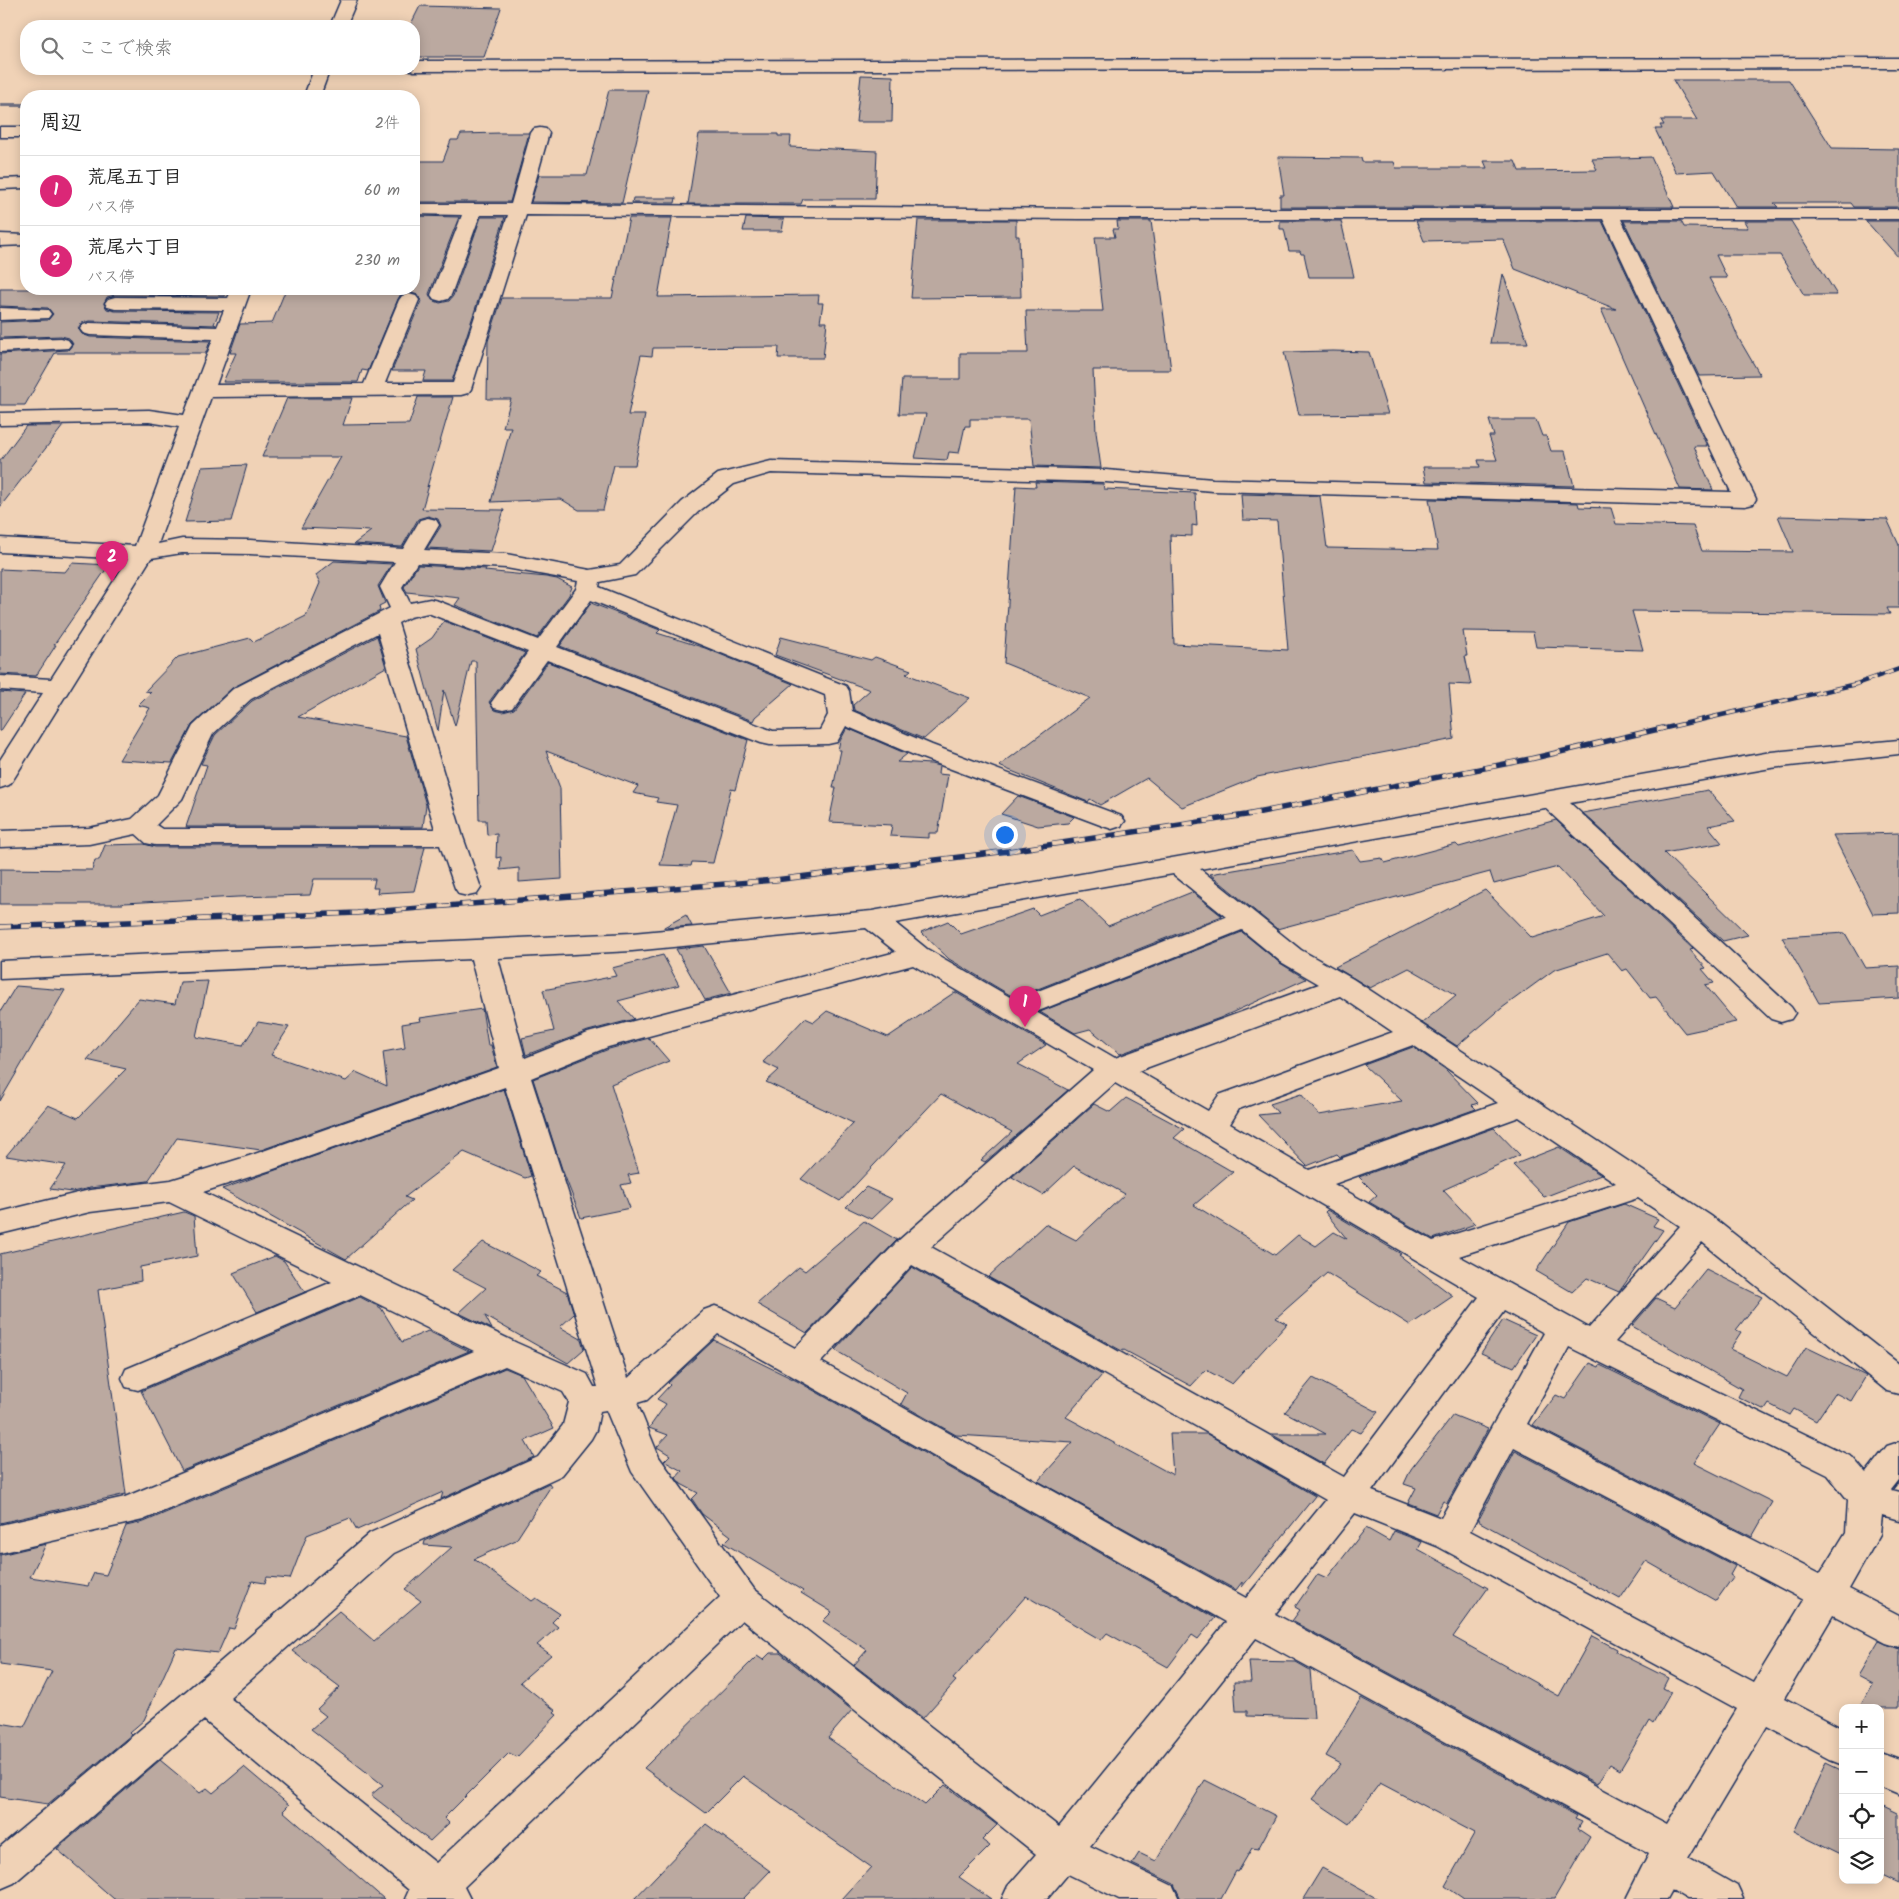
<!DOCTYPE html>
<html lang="ja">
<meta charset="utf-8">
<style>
body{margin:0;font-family:Kalam,"Klee One",sans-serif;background:#f6f6f6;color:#222}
.controls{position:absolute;right:15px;bottom:15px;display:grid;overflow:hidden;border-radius:10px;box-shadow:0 2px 12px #0003}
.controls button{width:45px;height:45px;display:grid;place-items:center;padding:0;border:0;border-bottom:1px solid #e0e0e0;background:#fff;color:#222;font:25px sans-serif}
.you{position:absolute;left:1004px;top:834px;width:18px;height:18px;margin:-12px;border:4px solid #fff;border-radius:50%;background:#1a73e8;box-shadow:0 0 0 8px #1a73e833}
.badge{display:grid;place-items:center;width:32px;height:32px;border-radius:50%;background:#db2777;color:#fff;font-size:16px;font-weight:700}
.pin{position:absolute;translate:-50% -41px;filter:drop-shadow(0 1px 2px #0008)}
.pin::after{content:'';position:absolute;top:26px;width:18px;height:15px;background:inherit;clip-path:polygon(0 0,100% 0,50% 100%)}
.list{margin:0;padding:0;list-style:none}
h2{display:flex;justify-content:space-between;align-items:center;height:65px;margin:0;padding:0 20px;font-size:21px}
h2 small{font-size:16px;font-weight:400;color:#767676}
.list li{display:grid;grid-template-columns:32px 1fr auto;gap:15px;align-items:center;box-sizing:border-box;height:70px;padding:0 20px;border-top:1px solid #e0e0e0}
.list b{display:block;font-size:19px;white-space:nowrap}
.list p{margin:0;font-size:16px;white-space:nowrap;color:#767676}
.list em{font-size:16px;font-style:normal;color:#767676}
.icon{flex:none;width:28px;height:28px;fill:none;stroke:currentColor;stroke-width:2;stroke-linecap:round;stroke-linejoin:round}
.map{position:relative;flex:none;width:1899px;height:1899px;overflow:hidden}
.search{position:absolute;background:#fff;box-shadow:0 2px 12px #0003;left:20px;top:20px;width:400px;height:55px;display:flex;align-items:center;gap:12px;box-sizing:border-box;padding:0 18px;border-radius:20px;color:#767676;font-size:19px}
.panel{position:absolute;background:#fff;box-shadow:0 2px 12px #0003;left:20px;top:90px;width:400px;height:205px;border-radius:20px}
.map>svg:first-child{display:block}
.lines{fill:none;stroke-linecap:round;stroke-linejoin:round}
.stream{fill:#6f6f81;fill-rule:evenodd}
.building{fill:#bba9a0;stroke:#1b2f5e}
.minor-casing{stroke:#1b2f5e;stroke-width:3}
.minor{fill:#f0d2b6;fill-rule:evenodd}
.rail-far1-casing{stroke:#1b2f5e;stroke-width:4.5}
.rail-casing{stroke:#1b2f5e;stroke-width:5.5}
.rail-far1{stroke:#f0d2b6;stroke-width:3;stroke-dasharray:9;stroke-linecap:butt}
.rail{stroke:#f0d2b6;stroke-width:4;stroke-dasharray:11;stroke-linecap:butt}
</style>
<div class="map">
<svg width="1899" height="1899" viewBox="0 0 1899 1899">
<rect width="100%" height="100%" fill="#f0d2b6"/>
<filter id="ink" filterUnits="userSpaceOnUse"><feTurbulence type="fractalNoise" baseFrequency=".02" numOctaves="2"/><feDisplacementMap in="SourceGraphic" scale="10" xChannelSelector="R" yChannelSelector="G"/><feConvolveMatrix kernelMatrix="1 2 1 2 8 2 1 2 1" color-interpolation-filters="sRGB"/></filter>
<g filter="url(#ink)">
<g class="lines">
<rect class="stream" x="0" y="103" width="26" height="4"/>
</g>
<g class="building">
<path d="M420,6L501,8L484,57H414V26H410Z"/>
<path d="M861,75L893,76L892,122H856Z"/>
<path d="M1673,80H1789L1832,148L1899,149V207H1854L1851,203H1774L1778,207H1736L1714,171L1676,173L1655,129H1662L1660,125H1664L1661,120H1697Z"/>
<path d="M609,90H648L622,203L531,202L539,175H587Z"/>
<path d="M500,133H529L510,202H414V161H443L451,140H458L461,134Z"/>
<path d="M699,134H778V136H791L790,147L877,151L875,199H803L801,204H688Z"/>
<path d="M1278,157L1361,158L1362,162H1394L1396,168H1487L1484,161H1515L1519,171L1597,170L1592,159L1651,157L1674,207H1280V195H1284Z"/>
<path d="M633,198H676L675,203H632Z"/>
<path d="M414,216L459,217L429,294L432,300L440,303L449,301L453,296L481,217H505L452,381H423L426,371H392L421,301L418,295L408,292L401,294L398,299L368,371L362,370L358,382H223L236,353H230L240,324L272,323L286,289H414Z"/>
<path d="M629,218H672L658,297L819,295L818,303H823L820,322H827L823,358H778L779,347L653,348L652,356L641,355L628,415H645L635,465H614L603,510H579L561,499L491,502L511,427H503L511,399H487L488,341L502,298H612Z"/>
<path d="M746,218L784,219L782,231H743Z"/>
<path d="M918,220H1016V236H1019L1021,297L911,298Z"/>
<path d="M1117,221H1151L1171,370H1093L1096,432L1101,468L1034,466L1029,419H970V426H965L959,453L949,452L947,460L915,458L926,414H899L902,379H960V353H1028L1026,311H1103L1095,237H1115L1113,229H1118Z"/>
<path d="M1280,221H1341L1354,277H1309L1304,254H1301L1300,251H1289L1284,229H1280Z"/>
<path d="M1416,221H1602L1707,446H1694L1713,490L1680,489L1601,309H1616L1515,269L1503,239L1424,241Z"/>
<path d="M1624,221H1681L1684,227L1748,228L1744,221H1791L1837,295H1804L1780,255H1716L1727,278H1709L1728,313L1739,339L1760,375L1699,376Z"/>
<path d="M1866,221H1899V258Z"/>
<path d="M1503,274L1528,343H1490Z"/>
<path d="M0,289H228L225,296L115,295L107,297L104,304L107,309L115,311L219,312L214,324L216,325L90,321L82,323L78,328L82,334L90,337L210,341L206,353H55L25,405H0V354L68,350L73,344L69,338L61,336L0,338V322L48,320L53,314L48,308L0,306Z"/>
<path d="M1333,351L1369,352L1388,414L1299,415L1284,352Z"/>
<path d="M418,397H453L427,487L429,485L422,509L504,510L491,551L427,548L441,526L438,519L428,516L418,519L402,547L354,544L371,531L301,528L341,457H262L287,398H352L343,425L409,424Z"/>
<path d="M1489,420H1536L1542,436H1546L1551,451H1565L1574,486L1426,482L1423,467H1480L1478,460H1497L1489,436H1494Z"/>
<path d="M26,426H63L0,507V461Z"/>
<path d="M247,465L231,521L185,522L202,467Z"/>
<path d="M1035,482L1103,484L1104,489L1195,493L1197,526L1192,525V536L1170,535L1174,644L1288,650L1277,521L1243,520L1241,494L1320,496L1327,548L1438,550L1429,499L1578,503L1579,507L1611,508L1616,524L1693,526L1702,551L1793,552L1778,516L1887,519L1899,545V608H1887L1890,614L1632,611L1643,650L1536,647L1533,632L1463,631L1467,656H1465L1471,685L1449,684L1454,739L1257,777L1182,807L1147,778L1100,805L1090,799L1088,802L999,766L1090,698L1004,663L1016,486L1036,487Z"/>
<path d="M334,561L392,564L378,586L385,603L379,606L380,611L232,688L192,725L172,763L119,760L150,708L138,705L151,692L145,691L178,657L250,638L254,642L306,616L320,583L316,575Z"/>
<path d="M72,563L109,565L54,645H56L36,676L0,674V569L65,572Z"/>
<path d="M418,565L486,569L485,571L546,577L557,579L572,587L569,595L537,638L455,605L460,598L407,592L404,587Z"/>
<path d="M591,603L660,630L657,633L705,648L793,684L755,717L753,721L560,646Z"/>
<path d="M444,621L525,653L489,702L494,710L503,712L514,709L548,662L748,740L735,790L731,789L713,863L692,862L691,866L660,865L677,805L656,802L658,798L633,793L638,786L546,751L560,788L562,879L519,882V868L500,870L501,857L496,858L497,834L487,835L486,820H479L476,661H471L455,726L444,690L438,731L416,649L432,638Z"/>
<path d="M377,636L386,667L298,717L406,736L426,805L423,827H186L207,765L201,764L215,735L252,701Z"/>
<path d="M781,637L871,660L875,657L911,670L906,674L970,698L924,739L854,710L853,705L870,690L775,655Z"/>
<path d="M0,692L25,694L0,732Z"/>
<path d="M847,728L907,754L897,762L931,764L939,766L938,774L948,775L938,833H929V838L890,836L892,825L829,822L836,788H833L841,750H838L840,741Z"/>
<path d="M1708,790L1735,821L1708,826L1722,843L1664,853L1748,935L1723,941L1583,813Z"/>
<path d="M1018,796L1074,817L1068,823L1038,826L1001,814Z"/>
<path d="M1556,820L1693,949L1690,950L1706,968L1702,969L1714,983L1705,985L1736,1022L1685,1033L1656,997L1650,998L1627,969L1622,971L1607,953L1554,970L1502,1008L1457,1046L1422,1023L1456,995L1409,968L1370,988L1335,967L1485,890L1532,938L1604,916L1558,867L1494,884L1490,872L1277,929L1210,874L1353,850L1360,861L1382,858L1385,863L1456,844L1459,847Z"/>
<path d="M1899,833V913L1873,914L1833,835Z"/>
<path d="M144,844L155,847H425L414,891L377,893L378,888H373L375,879H314L310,895L238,897L124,903L123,904H0V869L92,870L95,860H99L105,845Z"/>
<path d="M1192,892L1222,916L1015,998L949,959L921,932L948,921L961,934L1033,909L1039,915L1080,899L1108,926Z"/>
<path d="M686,915L692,926L664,928V927Z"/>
<path d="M1242,932L1280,963L1306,979L1220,1018L1120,1054L1090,1029L1075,1033L1040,1012Z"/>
<path d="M1845,933L1865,968L1899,966V998L1819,1003L1782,937Z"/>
<path d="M704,946L731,993L705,1000L676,949Z"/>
<path d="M663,955L679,985L618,1001L634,1019L588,1031L526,1055L522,1038L554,1031L543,990L616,976L612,968Z"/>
<path d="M208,981L196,1037L243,1045L258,1022L289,1027L271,1055L346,1081L356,1072L387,1086L383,1052L405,1048L402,1024L421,1021L420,1018L482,1009L488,1045H491L497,1067L261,1150L177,1138L148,1181L90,1188L72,1192L50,1189L66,1165L6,1156L48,1105L78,1118L126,1069L87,1060L139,999L175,1004L180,982Z"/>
<path d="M16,986L65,990L0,1101V1012Z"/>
<path d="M955,992L1046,1045L1018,1064L1068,1090L985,1162L981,1160L1012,1132L941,1094L840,1201L801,1179L853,1123L766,1082L779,1070L763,1062L805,1018L814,1022L827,1011L888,1037Z"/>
<path d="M649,1038L669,1061L611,1084L639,1173L628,1175L631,1183L621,1185L630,1208L581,1218L562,1169L533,1079L609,1049Z"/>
<path d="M1413,1047L1445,1069L1478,1103L1472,1105L1476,1109L1340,1157L1337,1154L1307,1166L1258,1115L1278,1113L1270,1104L1301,1094L1319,1115L1402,1101L1364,1065Z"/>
<path d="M504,1089L531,1176L525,1178L464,1152L405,1197L412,1200L346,1259L222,1189Z"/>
<path d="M1126,1098L1184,1129L1174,1138L1233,1172L1194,1205L1275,1255L1298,1235L1316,1246L1334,1232L1347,1239L1325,1212L1327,1210L1401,1254L1399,1255L1453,1296L1410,1325L1327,1273L1276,1318L1287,1324L1232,1384L1206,1370L1191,1386L1124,1350L1122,1351L988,1277L1045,1224L1076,1240L1125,1194L1074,1166L1043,1195L1012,1177L1094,1104L1110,1112Z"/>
<path d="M1494,1128L1520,1155L1443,1190L1475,1224L1433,1239L1369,1202L1377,1195L1359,1177Z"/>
<path d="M1559,1147L1601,1175L1544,1197L1513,1165Z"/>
<path d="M866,1187L892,1199L871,1219L846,1207Z"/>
<path d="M1624,1204L1658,1219L1653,1226L1663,1230L1619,1292L1587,1278L1572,1292L1536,1271L1569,1222Z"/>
<path d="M184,1212L194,1216L197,1256L140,1267L141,1281L98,1290L126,1494L0,1523V1254Z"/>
<path d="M864,1221L897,1240L807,1333L757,1304L799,1267L805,1271Z"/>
<path d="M483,1242L541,1272L536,1276L567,1292L574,1314L560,1327L581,1339L584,1349L568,1363L485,1316L492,1329L459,1313L486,1288L452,1270Z"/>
<path d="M275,1256L284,1261L305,1292L257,1312L233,1273Z"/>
<path d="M912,1267L1102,1375L1066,1417L1173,1475L1170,1434H1207L1315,1496L1242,1587V1582L1236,1590L1038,1481L1073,1442L956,1435L901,1404L907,1393L835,1350Z"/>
<path d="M1706,1269L1762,1297L1736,1330L1741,1332L1730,1349L1787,1377L1806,1347L1866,1376L1851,1401L1835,1393L1816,1421L1794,1409L1790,1415L1769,1404L1765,1410L1738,1397L1742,1389L1632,1326L1656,1298L1675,1307Z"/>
<path d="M360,1297L381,1308L402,1342L428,1331L469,1351L182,1471L141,1391Z"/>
<path d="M1503,1320L1536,1335L1514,1367L1481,1353Z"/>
<path d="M714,1340L797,1381L1215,1618L1198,1639L1192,1635L1168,1667L1107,1633L1101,1640L1026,1596L953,1679L956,1681L923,1718L854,1665L867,1650L823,1621L832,1612L801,1593L803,1591L724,1543L731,1536L702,1514L692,1499L698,1493L681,1484L676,1478L682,1471L664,1461L670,1455L657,1447L668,1435L649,1428L666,1404L657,1399L670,1385L668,1383Z"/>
<path d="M1590,1363L1599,1367L1600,1365L1720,1424L1694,1463L1772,1502L1752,1537L1533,1425L1556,1395L1565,1399Z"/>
<path d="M505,1368L522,1375L554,1428L525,1441L534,1457L441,1499L443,1492L357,1530L350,1518L307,1535L290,1579L267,1577L265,1583L252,1581L234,1629L229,1628L218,1653L176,1648L144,1720L129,1733L131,1735L48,1804L0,1797V1723L24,1727L52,1671L0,1664V1555L46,1544L30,1577L88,1586L94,1573L106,1575L126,1526L144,1522Z"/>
<path d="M1313,1378L1378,1412L1361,1433L1351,1429L1324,1464L1271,1434H1326L1285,1412Z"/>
<path d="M1453,1415L1488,1429L1447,1503L1443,1501L1436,1514L1408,1503L1416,1488L1404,1484L1411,1469Z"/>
<path d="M1515,1451L1735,1566L1730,1575L1733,1577L1716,1601L1646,1561L1620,1599L1478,1521Z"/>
<path d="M549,1483L551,1486L516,1540L474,1559L532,1601L536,1598L560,1614L552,1622L558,1627L537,1645L551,1655L520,1682L556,1711L554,1713L557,1715L517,1757L509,1753L444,1818L449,1823L430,1841L371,1795L383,1785L311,1729L326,1716L317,1709L340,1687L292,1651L339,1611L374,1641L421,1601L405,1589L452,1547L424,1545L425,1541Z"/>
<path d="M1366,1528L1389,1541L1394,1531L1422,1542L1418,1549L1488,1588L1453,1637L1559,1696L1592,1636L1617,1649L1616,1652L1668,1678L1663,1688L1671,1692L1653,1724L1649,1721L1620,1770L1610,1764L1597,1784L1292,1621L1300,1610L1295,1607L1318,1574L1327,1578Z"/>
<path d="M1879,1641L1899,1649V1708H1859L1873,1684L1858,1676Z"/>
<path d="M770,1653H780L852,1710L828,1738L925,1805L945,1785L997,1825L982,1840L990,1846L959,1877L991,1899H842L871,1867L743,1776L706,1813L644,1768L757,1656L763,1660Z"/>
<path d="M1249,1661L1296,1662L1310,1670L1314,1718L1247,1716V1711H1236L1234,1682H1251Z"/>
<path d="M1361,1698L1577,1816L1575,1819L1582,1822L1578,1829L1590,1837L1554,1899H1464L1445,1886L1475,1833L1380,1783L1349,1824L1312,1799L1341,1764L1326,1756Z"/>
<path d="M160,1760L200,1793L207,1788L213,1793L244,1767L289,1805L283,1811L384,1899H114L57,1849Z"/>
<path d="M1826,1762L1843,1770V1856L1794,1832Z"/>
<path d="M1205,1780L1276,1816L1258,1849L1252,1848L1238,1872L1236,1871L1221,1899H1181L1174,1884L1132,1864L1139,1853L1156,1861Z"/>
<path d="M1880,1805L1899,1814V1884L1880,1875Z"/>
<path d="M706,1824L770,1871L743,1899H634Z"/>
<path d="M1322,1868L1378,1899H1303Z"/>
</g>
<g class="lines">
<defs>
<g id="minor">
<path d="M341,0H357L346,26H330Z"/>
<path d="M1899,58V68L414,71L408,69H414V61Z"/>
<path d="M314,69H330L320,96H304Z"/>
<rect x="0" y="127" width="26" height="10"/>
<path d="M540,128L546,129L549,133L529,204L1080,209H1899V219H1621L1756,499L1753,504L1745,506L1213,491L1106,482L771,473L734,484L698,512L635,575L600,582L599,587L846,686L849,691L852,711L932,745L1121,816L1125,821L1121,826L1112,829L1103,826L914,755L846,726L837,742L828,744L770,745L761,743L547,660L512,708L503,710L494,708L491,703L528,652L428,613L410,617L398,623L463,837L481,888L477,894L468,896L459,894L455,888L440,845H155L146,843L136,834L89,844L0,847V831L89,828L132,819L158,795L193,726L233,689L390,608L380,587L395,562L250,554L182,553L151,558L13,780L9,785L0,788V760L43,693L0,690V676L51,679L128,559L0,552V538L135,546L179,427L149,422L0,425V413L149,410L184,415L213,339L90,335L83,333L80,329L83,325L90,323L217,327L224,310L115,309L108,307L105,303L108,299L115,297L228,298L232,289H251L216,385L364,384L399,300L402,296L409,294L416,296L419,300L385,383H453L508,215H480L451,295L448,299L441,301L434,299L431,295L462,215L414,214V204H511L531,133L534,129ZM526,215L1080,219H1603L1731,492L1213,479L1106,470L771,461L718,474L682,502L620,565L590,570L506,554L424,550L439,525L436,520L428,518L420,520L403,549L250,540L182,539L158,544L211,397L461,395L468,393L471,389ZM417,563L506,568L578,581L576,589L538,640L438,601L430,599L410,603L402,587ZM591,600L825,695L828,715L820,730L773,731L557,647ZM378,633L435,829H162L156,825L182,799L213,734L251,699Z"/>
<path d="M26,178V188L0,189V179Z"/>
<path d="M0,234L26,235V245L0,246Z"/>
<path d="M0,308L48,310L51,314L48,318L0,320Z"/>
<path d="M61,338L68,340L71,344L68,348L0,352V340Z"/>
<path d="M1899,740V754L1771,768L1570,803L1791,1007L1795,1013L1791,1019L1781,1022L1771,1019L1545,808L1200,869L1301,950L1353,979L1711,1216L1899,1364V1394L1887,1391L1702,1242L1615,1342L1852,1457L1866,1473L1887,1446L1899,1442V1480L1891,1490L1899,1492V1520L1882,1515L1880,1534L1849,1589L1899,1615V1647L1886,1643L1833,1615L1784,1698L1843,1729V1764L1830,1759L1767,1726L1688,1858L1737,1886L1743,1899H1687L1672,1890L1667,1899H1626L1649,1853L1256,1638L1090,1846L1173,1886L1179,1899H1119L1068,1874L1047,1899H1002L1008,1886L1036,1854L742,1620L464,1887L470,1899H405L409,1890L204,1720L14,1883L0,1889V1847L191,1687L370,1533L538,1457L563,1425L569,1402L563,1392L505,1366L143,1520L0,1553V1525L125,1497L474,1351L360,1295L138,1390L126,1387L122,1378L126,1369L332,1282L169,1202L90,1212L0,1234V1212L90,1190L171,1180L249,1156L499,1068L471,959L0,979V961L632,933L872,911L1771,752ZM1173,874L1226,917L1015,1000L927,949L895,923ZM866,928L896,952L588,1033L525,1058L498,958L632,951ZM1242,930L1281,962L1319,984L1115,1058L1036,1012ZM913,965L1093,1070L898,1241L795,1348L726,1310L715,1306L704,1310L628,1378L531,1078L608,1047ZM1340,996L1393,1032L1219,1095L1208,1111L1138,1071ZM1413,1045L1498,1103L1309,1170L1230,1124L1239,1109ZM1115,1083L1479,1297L1344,1477L931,1247ZM505,1087L598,1387H594L587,1374L517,1343L203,1192L271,1170ZM1519,1117L1616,1183L1433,1241L1334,1184ZM1638,1198L1680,1226L1589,1328L1459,1256ZM912,1265L1326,1500L1246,1598L821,1362ZM1504,1311L1544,1333L1441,1518L1372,1491ZM718,1334L1226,1622L1059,1827L754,1589L659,1457L637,1403L647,1400ZM1569,1347L1828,1475L1848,1500L1846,1532L1820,1574L1527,1424ZM606,1410L632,1472L720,1597L436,1863L230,1698L394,1553L562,1475L591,1439L596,1430L600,1411ZM1514,1448L1804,1600L1754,1682L1470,1531ZM1355,1513L1437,1546L1737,1709L1667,1824L1275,1614Z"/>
<path d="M1880,1752L1899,1759V1795L1880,1787Z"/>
</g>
</defs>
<use href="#minor" class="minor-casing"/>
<use href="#minor" class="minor"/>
<defs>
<path id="rail-far1" d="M1657,730L1856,684L1899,669"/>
<path id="rail" d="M0,927L357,913L775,880L1008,851L1246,815L1530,759L1663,728"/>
</defs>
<use href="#rail-far1" class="rail-far1-casing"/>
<use href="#rail" class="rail-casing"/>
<use href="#rail-far1" class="rail-far1"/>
<use href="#rail" class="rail"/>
</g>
</g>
</svg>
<div class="controls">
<button>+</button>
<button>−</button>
<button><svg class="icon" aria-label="locate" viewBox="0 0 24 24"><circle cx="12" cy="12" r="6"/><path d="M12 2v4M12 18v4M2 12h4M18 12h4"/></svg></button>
<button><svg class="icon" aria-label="layers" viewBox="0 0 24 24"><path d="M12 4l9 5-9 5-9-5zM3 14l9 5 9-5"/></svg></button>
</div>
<div class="you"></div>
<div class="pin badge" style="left:1025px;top:1027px">1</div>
<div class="pin badge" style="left:112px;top:582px">2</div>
<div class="search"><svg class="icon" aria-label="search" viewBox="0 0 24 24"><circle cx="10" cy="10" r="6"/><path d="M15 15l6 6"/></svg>ここで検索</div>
<section class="panel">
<h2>周辺<small>2件</small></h2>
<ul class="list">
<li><span class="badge">1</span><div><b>荒尾五丁目</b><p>バス停</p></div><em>60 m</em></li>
<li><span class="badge">2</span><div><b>荒尾六丁目</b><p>バス停</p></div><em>230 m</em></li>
</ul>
</section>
</div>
